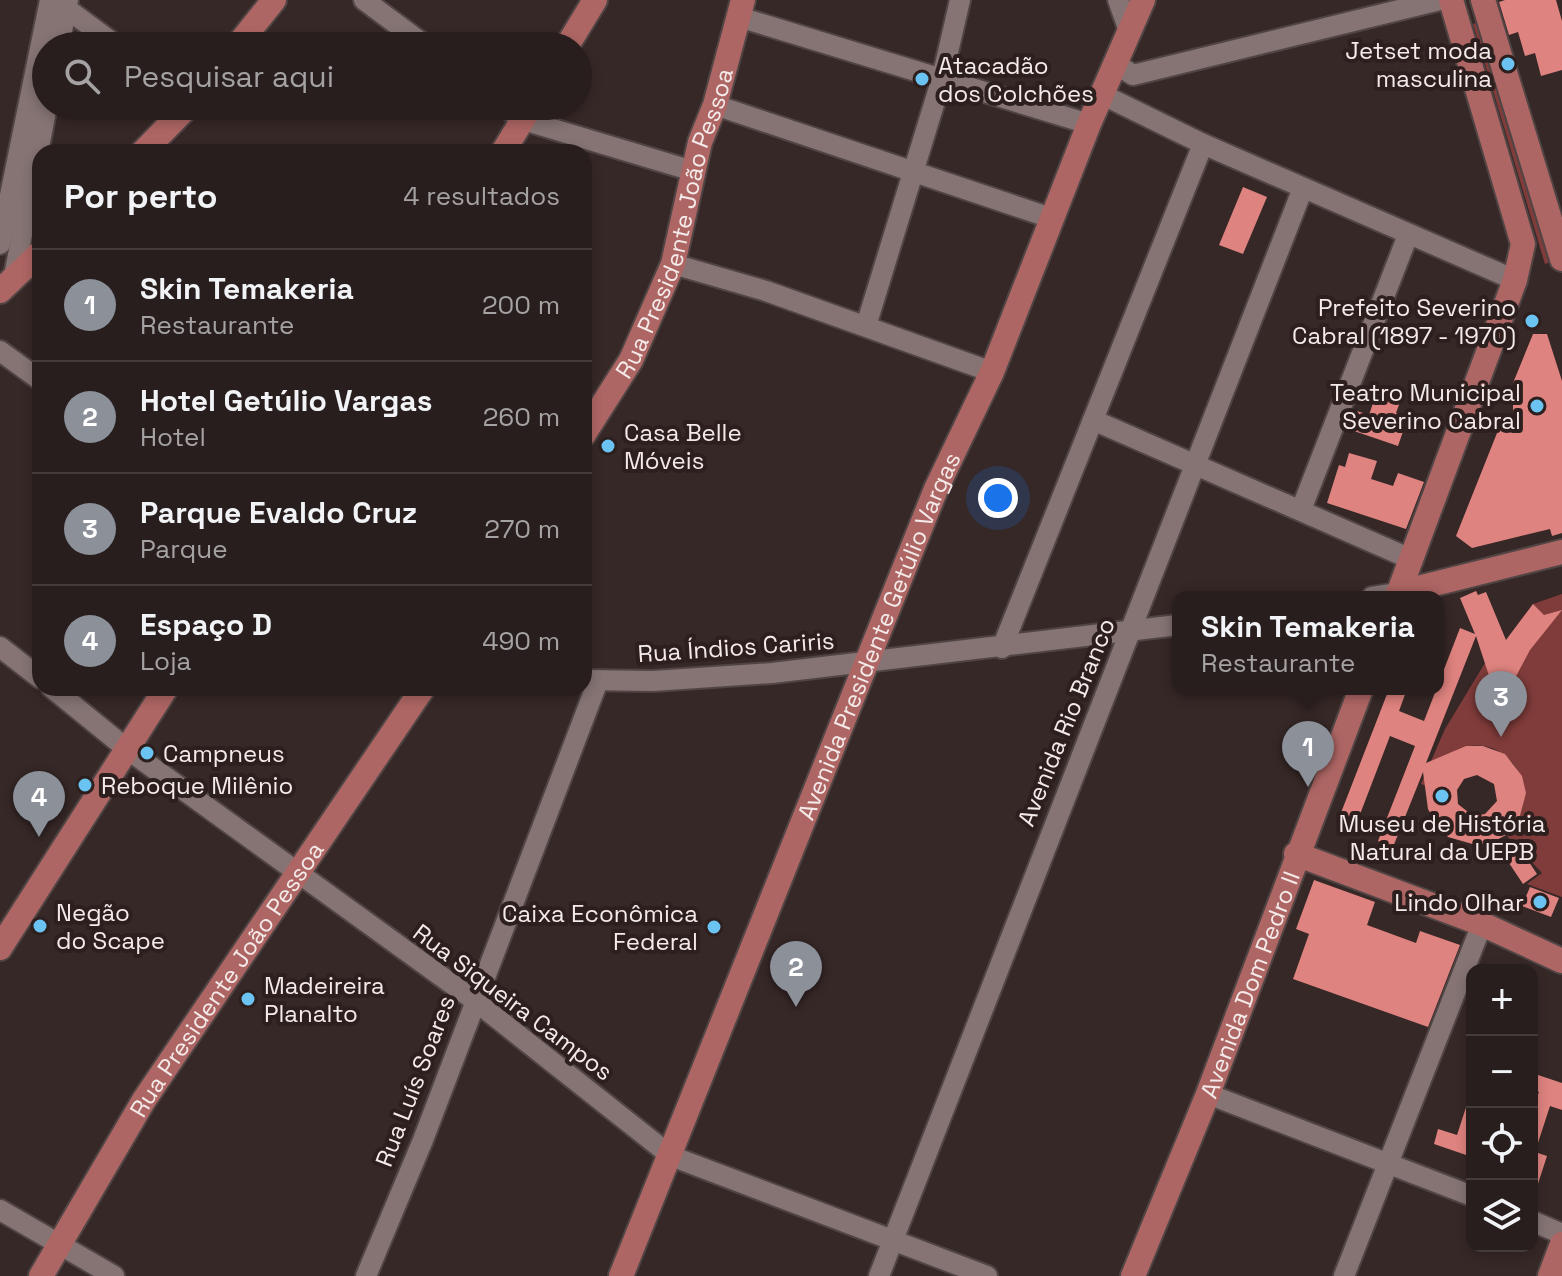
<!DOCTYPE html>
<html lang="pt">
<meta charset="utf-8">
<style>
body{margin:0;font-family:"Space Grotesk",sans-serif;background:#302726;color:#f1f3f6}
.controls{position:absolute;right:24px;bottom:24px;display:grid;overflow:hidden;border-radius:16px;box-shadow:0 4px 12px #0003}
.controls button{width:72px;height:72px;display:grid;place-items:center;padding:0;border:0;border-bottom:2px solid #443c3b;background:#281e1d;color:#f1f3f6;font:40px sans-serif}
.you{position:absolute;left:998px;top:498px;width:28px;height:28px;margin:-20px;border:6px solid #fff;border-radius:50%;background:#1a73e8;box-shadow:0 0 0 12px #1a73e833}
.badge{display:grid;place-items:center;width:52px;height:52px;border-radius:50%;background:#8c9099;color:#fff;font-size:26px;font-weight:700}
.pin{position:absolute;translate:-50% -66px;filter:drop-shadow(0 2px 4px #0008)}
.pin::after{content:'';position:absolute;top:42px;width:28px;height:24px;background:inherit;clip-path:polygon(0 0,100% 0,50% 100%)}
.popup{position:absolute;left:1172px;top:591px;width:272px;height:104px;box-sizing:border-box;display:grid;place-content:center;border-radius:16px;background:#281e1d;filter:drop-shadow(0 2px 6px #0005);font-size:26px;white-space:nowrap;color:#a5a2a4}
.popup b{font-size:30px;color:#f1f3f6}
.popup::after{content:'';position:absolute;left:50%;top:100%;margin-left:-16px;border:16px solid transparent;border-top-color:#281e1d}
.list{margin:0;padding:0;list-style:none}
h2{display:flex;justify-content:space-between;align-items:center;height:104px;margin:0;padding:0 32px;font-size:34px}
h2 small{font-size:26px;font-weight:400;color:#a5a2a4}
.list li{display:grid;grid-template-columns:52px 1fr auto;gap:24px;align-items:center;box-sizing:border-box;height:112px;padding:0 32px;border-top:2px solid #443c3b}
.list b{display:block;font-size:30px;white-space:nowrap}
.list p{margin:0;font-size:26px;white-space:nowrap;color:#a5a2a4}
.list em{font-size:26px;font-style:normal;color:#a5a2a4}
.icon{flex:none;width:44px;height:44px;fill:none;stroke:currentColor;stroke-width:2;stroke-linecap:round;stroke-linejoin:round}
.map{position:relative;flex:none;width:1562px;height:1276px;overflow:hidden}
.search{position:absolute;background:#281e1d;box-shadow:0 4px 12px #0003;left:32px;top:32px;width:560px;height:88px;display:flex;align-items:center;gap:20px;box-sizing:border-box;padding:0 28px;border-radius:44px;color:#a5a2a4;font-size:30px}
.panel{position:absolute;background:#281e1d;box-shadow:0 4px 12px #0003;left:32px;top:144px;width:560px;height:552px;border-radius:24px}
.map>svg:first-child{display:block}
.green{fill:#803c3a}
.building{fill:#de837f;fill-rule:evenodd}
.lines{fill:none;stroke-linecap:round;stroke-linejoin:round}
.minor-casing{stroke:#504544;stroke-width:24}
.major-casing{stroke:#504544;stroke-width:28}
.minor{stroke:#857473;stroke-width:20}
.major{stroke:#ae6664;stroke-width:24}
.poi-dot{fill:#6ac3f1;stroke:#2c1f1e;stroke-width:3}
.labels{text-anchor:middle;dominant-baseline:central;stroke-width:8;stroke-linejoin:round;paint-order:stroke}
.poi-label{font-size:24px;fill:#f3eae9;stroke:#2c1f1e;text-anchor:start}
.street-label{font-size:24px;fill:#f3eae9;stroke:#2c1f1e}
</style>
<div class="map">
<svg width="1562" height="1276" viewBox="0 0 1562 1276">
<rect width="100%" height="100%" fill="#362827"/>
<g class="green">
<path d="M1481,21L1553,261L1545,264L1473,24Z"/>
<path d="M1562,594V897L1527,884L1542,873L1507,836C1562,769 1465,699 1427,786L1421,784L1445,729L1485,663L1514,655L1507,639L1533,604Z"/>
</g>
<g class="building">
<path d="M1505,0H1556L1562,21V70L1541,76L1535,53L1525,56L1518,32L1509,35L1499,2Z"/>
<path d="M1243,187L1267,197L1243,254L1219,245Z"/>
<path d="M1533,334H1547L1562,381V533L1552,536L1550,529L1472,548L1456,536L1499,428L1513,431V383Z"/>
<path d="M1376,394L1400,402L1396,413L1408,417L1398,446L1351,430L1357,411L1369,415Z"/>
<path d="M1349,453L1377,461L1371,479L1393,486L1398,473L1424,482L1406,529L1327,503L1339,465L1345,467Z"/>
<path d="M1476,591L1478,595L1486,592L1506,640L1533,604L1544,615L1562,610L1530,650L1514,680L1511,696L1493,688L1476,636L1426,763L1466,746H1483L1505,754L1522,776L1526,793L1518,823L1506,835L1491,843L1476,845L1448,837L1436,824L1428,809L1423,772L1393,847L1378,841L1415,746L1390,736L1354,830L1337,823L1389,689H1407L1399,711L1424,721L1460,628L1475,634L1460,598ZM1477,775L1494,784L1497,801L1485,814L1473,816L1458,804L1457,790L1464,779Z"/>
<path d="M1521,850L1537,874L1523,884L1507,860Z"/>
<path d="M1314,880L1375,902L1367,925L1416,943L1420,931L1460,945L1428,1027L1293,979L1309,934L1296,929Z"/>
<path d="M1530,887L1559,898L1551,917L1522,906Z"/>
<path d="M1532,1073L1562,1083V1110L1550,1106L1535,1152L1547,1156L1534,1196L1532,1109L1539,1092L1532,1089Z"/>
<path d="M1470,1095H1472V1157L1434,1144L1438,1129L1457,1135Z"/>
</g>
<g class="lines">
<defs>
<g id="minor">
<path d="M55,0L117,46"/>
<path d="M364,0L426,46"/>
<path d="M1118,0L1129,31"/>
<path d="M739,17L1089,124"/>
<path d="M59,46L68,0"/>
<path d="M1116,64L1133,75L1440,0"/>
<path d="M1101,94L1203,144L1515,280"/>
<path d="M715,105L1051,218"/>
<path d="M504,106L523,120L693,171"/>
<path d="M0,244L50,0"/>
<path d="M673,264L766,291L992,372"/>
<path d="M13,281L47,106"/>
<path d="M866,326L942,78L960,0"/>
<path d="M0,351L40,380"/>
<path d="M1093,420L1413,560"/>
<path d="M1301,510L1408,235"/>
<path d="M1372,597L1398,593"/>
<path d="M0,647L40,678"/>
<path d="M1002,648L1203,144"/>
<path d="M584,680L653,681L772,673L1178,625"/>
<path d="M52,688L127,749L474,1000L671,1156L987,1276"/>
<path d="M1208,1094L1472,1196"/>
<path d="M0,1210L114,1276"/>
<path d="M1532,1221L1562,1234"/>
<path d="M366,1276L423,1140L598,681"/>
<path d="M879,1276L1303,188"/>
<path d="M1344,1276L1482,924"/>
</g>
<g id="major">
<path d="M1483,0L1562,259"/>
<path d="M237,46L274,0"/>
<path d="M567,46L595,0"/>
<path d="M143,152L188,106"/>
<path d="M503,152L531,106"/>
<path d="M0,291L40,253"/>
<path id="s1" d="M584,434L631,360L673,264L700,142L715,105L743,0"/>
<path d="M1398,593L1562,552"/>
<path d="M1397,597L1515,280L1523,244L1451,0"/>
<path d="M1296,854L1482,924L1562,961"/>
<path d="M0,948L166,688"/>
<path id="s2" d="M41,1276L144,1100L423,688"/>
<path id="s3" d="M621,1276L936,489L992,372L1089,124L1143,0"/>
<path id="s4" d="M1133,1276L1208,1094L1361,689"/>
<path d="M1550,1276L1562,1244"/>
</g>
</defs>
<use href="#minor" class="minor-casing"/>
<use href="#major" class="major-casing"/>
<use href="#minor" class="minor"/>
<use href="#major" class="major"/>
</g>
<g class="poi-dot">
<circle cx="1508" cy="64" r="8"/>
<circle cx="922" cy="79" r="8"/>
<circle cx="1532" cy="321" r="8"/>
<circle cx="1537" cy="406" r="8"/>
<circle cx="608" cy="446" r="8"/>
<circle cx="147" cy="753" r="8"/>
<circle cx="85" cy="785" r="8"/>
<circle cx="1442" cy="796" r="8"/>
<circle cx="1540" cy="902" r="8"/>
<circle cx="40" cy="926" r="8"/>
<circle cx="714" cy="927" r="8"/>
<circle cx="248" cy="999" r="8"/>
</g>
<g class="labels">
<g class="poi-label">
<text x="1492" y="50" text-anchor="end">Jetset moda<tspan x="1492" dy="28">masculina</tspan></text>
<text x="938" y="65">Atacadão<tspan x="938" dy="28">dos Colchões</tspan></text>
<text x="1516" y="307" text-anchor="end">Prefeito Severino<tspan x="1516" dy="28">Cabral (1897 - 1970)</tspan></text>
<text x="1521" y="392" text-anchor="end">Teatro Municipal<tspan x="1521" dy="28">Severino Cabral</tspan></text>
<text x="624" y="432">Casa Belle<tspan x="624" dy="28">Móveis</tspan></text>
<text x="163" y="753">Campneus</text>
<text x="101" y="785">Reboque Milênio</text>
<text x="1442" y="823" text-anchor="middle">Museu de História<tspan x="1442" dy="28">Natural da UEPB</tspan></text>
<text x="1524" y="902" text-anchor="end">Lindo Olhar</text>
<text x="56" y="912">Negão<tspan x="56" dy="28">do Scape</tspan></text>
<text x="698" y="913" text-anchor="end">Caixa Econômica<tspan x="698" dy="28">Federal</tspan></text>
<text x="264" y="985">Madeireira<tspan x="264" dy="28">Planalto</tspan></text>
</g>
<g class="street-label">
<text stroke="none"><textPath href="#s1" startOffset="232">Rua Presidente João Pessoa</textPath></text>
<text stroke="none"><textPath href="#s3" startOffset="690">Avenida Presidente Getúlio Vargas</textPath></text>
<text transform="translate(736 647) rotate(-4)">Rua Índios Cariris</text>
<text transform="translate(1066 722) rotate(-68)">Avenida Rio Branco</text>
<text stroke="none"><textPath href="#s2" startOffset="350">Rua Presidente João Pessoa</textPath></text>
<text stroke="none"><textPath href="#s4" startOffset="314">Avenida Dom Pedro II</textPath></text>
<text transform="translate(513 1002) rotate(37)">Rua Siqueira Campos</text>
<text transform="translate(415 1081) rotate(-69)">Rua Luís Soares</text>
</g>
</g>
</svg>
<div class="controls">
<button>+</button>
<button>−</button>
<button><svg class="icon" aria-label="locate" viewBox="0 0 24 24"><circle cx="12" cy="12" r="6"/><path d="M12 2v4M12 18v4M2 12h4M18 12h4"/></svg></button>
<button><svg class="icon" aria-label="layers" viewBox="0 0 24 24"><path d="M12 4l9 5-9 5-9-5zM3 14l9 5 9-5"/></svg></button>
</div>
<div class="you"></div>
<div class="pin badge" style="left:1308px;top:787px">1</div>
<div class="popup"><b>Skin Temakeria</b>Restaurante</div>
<div class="pin badge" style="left:796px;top:1007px">2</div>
<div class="pin badge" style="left:1501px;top:737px">3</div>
<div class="pin badge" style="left:39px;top:837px">4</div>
<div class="search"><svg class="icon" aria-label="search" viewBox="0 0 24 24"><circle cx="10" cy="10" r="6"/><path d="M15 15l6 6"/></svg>Pesquisar aqui</div>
<section class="panel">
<h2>Por perto<small>4 resultados</small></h2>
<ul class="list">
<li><span class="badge">1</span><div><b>Skin Temakeria</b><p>Restaurante</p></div><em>200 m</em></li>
<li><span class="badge">2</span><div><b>Hotel Getúlio Vargas</b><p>Hotel</p></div><em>260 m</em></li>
<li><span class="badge">3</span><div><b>Parque Evaldo Cruz</b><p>Parque</p></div><em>270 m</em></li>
<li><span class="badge">4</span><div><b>Espaço D</b><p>Loja</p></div><em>490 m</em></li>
</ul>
</section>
</div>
